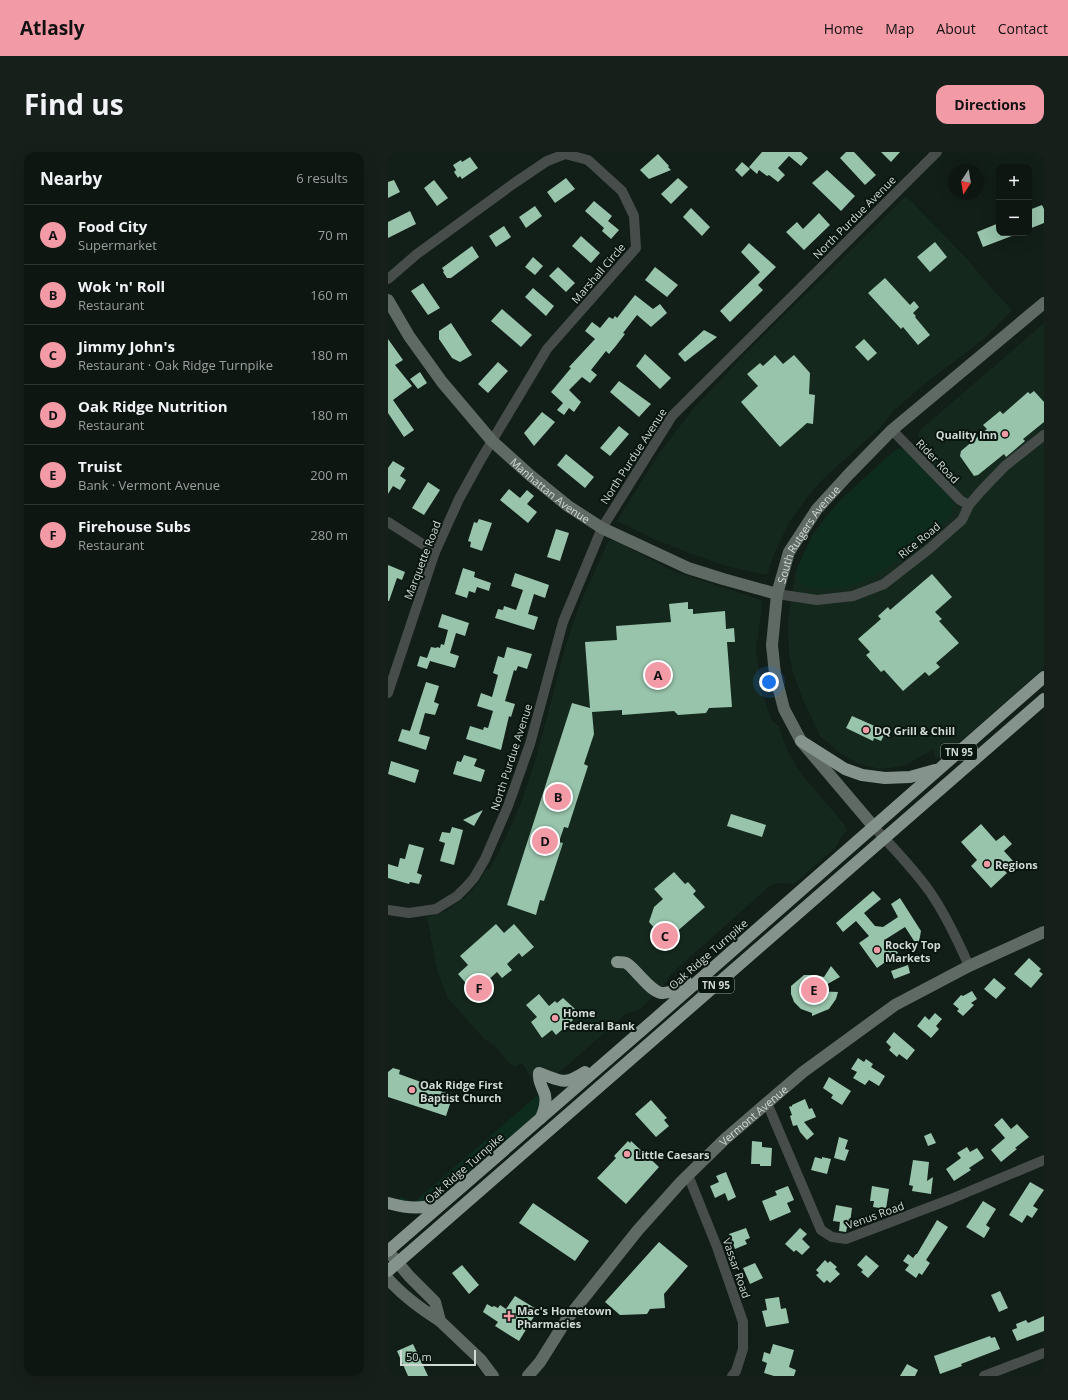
<!DOCTYPE html>
<meta charset="utf-8">
<style>
body{margin:0;font-family:"Open Sans",sans-serif;background:#171f1b;color:#f1f3f6}
.controls{position:absolute;right:12px;top:12px;display:grid;overflow:hidden;border-radius:8px;box-shadow:0 4px 16px #0002}
.controls button{width:36px;height:36px;display:grid;place-items:center;padding:0;border:0;border-bottom:1px solid #2e3532;background:#0e1612;color:#f1f3f6;font:20px sans-serif}
.compass{position:absolute;left:560px;top:12px;width:36px;height:36px;border-radius:50%;background:#0e1612;box-shadow:0 4px 16px #0002;rotate:192deg}
.scale{position:absolute;left:12px;bottom:10px;width:76px;box-sizing:border-box;padding-left:4px;border:2px solid #d1d9d5;border-top:0;font-size:11px;line-height:14px;white-space:nowrap;color:#d1d9d5;-webkit-text-stroke:3px #09150f;paint-order:stroke}
.you{position:absolute;left:381px;top:530px;width:14px;height:14px;margin:-10px;border:3px solid #fff;border-radius:50%;background:#1a73e8;box-shadow:0 0 0 6px #1a73e833}
.badge{display:grid;place-items:center;width:26px;height:26px;border-radius:50%;background:#f39aa7;color:#111;font-size:13px;font-weight:700}
.pin{position:absolute;translate:-50% -50%;border:2px solid #fff;box-shadow:0 1px 4px #0006}
.list{margin:0;padding:0;list-style:none}
h2{display:flex;justify-content:space-between;align-items:center;height:52px;margin:0;padding:0 16px;font-size:17px}
h2 small{font-size:13px;font-weight:400;color:#9b9f9f}
.list li{display:grid;grid-template-columns:26px 1fr auto;gap:12px;align-items:center;box-sizing:border-box;height:60px;padding:0 16px;border-top:1px solid #2e3532}
.list b{display:block;font-size:15px;white-space:nowrap}
.list p{margin:0;font-size:13px;white-space:nowrap;color:#9b9f9f}
.list em{font-size:13px;font-style:normal;color:#9b9f9f}
.map{position:relative;flex:none;width:656px;height:1224px;overflow:hidden;border-radius:12px}
header{display:flex;align-items:center;gap:24px;box-sizing:border-box;height:56px;padding:0 20px;background:#f39aa7;color:#111}
header strong{font-size:19px}
nav{display:flex;gap:22px;margin-inline-start:auto;font-size:14px}
.intro{display:flex;align-items:center;justify-content:space-between;box-sizing:border-box;height:96px;padding:0 24px}
h1{margin:0;font-size:28px}
.button{padding:10px 18px;border-radius:12px;background:#f39aa7;color:#111;font-size:14px;font-weight:700}
main{display:flex;gap:24px;padding:0 24px}
aside{flex:1;background:#0e1612;border-radius:12px;box-shadow:0 4px 16px #0002}
.map>svg:first-child{display:block}
.built{fill:#15281e}
.green{fill:#0e2c1e}
.building{fill:#98c4ab}
.lines{fill:none;stroke-linecap:round;stroke-linejoin:round}
.street{stroke:#474d4a;stroke-width:10}
.secondary{stroke:#606a64;stroke-width:12}
.highway{stroke:#84938b;stroke-width:12}
.poi-dot{fill:#f39aa7;stroke:#09150f;stroke-width:1.5}
.labels{text-anchor:middle;dominant-baseline:central;stroke-width:4;stroke-linejoin:round;paint-order:stroke}
.shield{fill:#09150f;stroke:#959e9a;stroke-width:1}
.shield-label{font-size:10px;font-weight:bold;fill:#d1d9d5}
.street-label{font-size:11px;fill:#d1d9d5;stroke:#09150f}
.poi-label{font-size:11px;font-weight:bold;fill:#d1d9d5;stroke:#09150f;text-anchor:start}
</style>
<header>
<strong>Atlasly</strong>
<nav><a>Home</a><a>Map</a><a>About</a><a>Contact</a></nav>
</header>
<div class="intro"><h1>Find us</h1><a class="button">Directions</a></div>
<main>
<aside>
<h2>Nearby<small>6 results</small></h2>
<ul class="list">
<li><span class="badge">A</span><div><b>Food City</b><p>Supermarket</p></div><em>70 m</em></li>
<li><span class="badge">B</span><div><b>Wok 'n' Roll</b><p>Restaurant</p></div><em>160 m</em></li>
<li><span class="badge">C</span><div><b>Jimmy John's</b><p>Restaurant · Oak Ridge Turnpike</p></div><em>180 m</em></li>
<li><span class="badge">D</span><div><b>Oak Ridge Nutrition</b><p>Restaurant</p></div><em>180 m</em></li>
<li><span class="badge">E</span><div><b>Truist</b><p>Bank · Vermont Avenue</p></div><em>200 m</em></li>
<li><span class="badge">F</span><div><b>Firehouse Subs</b><p>Restaurant</p></div><em>280 m</em></li>
</ul>
</aside>
<div class="map">
<svg width="656" height="1224" viewBox="0 0 656 1224">
<rect width="100%" height="100%" fill="#121e18"/>
<g class="built">
<path d="M518,44L581,109L604,137L624,158L597,186L539,230L506,258L493,275L435,327L421,343L402,369L386,402L379,423L342,415L304,402L266,387L229,369L270,303L305,257L361,198Z"/>
<path d="M656,171V516L558,602L548,607L545,597L518,613L502,616L492,617L471,612L449,599L439,589L433,586L417,553L405,521L401,502L400,468L407,422L415,403L425,382L436,367L453,347L509,298L513,296L520,299L531,291L530,284L532,278Z"/>
<path d="M221,388L228,389L285,419L373,448L374,455L368,499L374,537V541L384,569L391,574L397,593L408,614L416,625L456,672L459,679L453,685L450,692L446,697L406,732L390,731L383,733L283,822L274,836L251,858L239,861L181,912L158,930L151,939L134,911L127,915L121,911L106,893L96,887L59,845L49,818L39,765L58,759L79,744L92,729L98,717L101,718L113,695L133,651L148,606L177,496L185,471L194,447Z"/>
</g>
<g class="green">
<path d="M511,296C523,297 557,341 566,351L567,353L564,355L565,359L564,362C555,372 543,380 533,389C504,413 470,441 430,436C424,435 417,435 412,431L410,426L411,421L408,419C427,373 446,353 483,320C492,312 501,302 511,296Z"/>
<path d="M152,941C154,949 152,958 147,965L63,1038C46,1048 31,1054 12,1050V1045L26,1050Z"/>
</g>
<g class="building">
<path d="M374,0H413L420,6L413,14L401,4L390,16L397,23L390,30L381,23L379,24L371,18L369,22L361,15Z"/>
<path d="M458,0H466L488,23L477,33L452,6Z"/>
<path d="M493,0H512L503,10Z"/>
<path d="M270,2L281,14L280,15L283,18L261,27L252,18Z"/>
<path d="M82,5L90,16L74,27L72,24L70,26L66,20L68,18L65,13L73,8L74,10Z"/>
<path d="M354,10L362,17L354,25L347,18Z"/>
<path d="M439,18L467,44L453,59L424,31Z"/>
<path d="M178,26L187,37L167,51L159,40Z"/>
<path d="M290,26L300,35L283,52L273,42Z"/>
<path d="M6,28L12,40L0,46V30Z"/>
<path d="M46,28L60,46L49,54L36,36Z"/>
<path d="M206,49L224,64L220,69L231,78L223,87L214,79L216,76L197,59Z"/>
<path d="M654,53L656,57V71L641,77V58Z"/>
<path d="M147,54L154,64L138,76L131,65Z"/>
<path d="M303,56L322,75L314,84L295,65Z"/>
<path d="M22,59L28,72L0,86V70Z"/>
<path d="M431,61L442,73L416,98L398,80L409,70L415,77Z"/>
<path d="M611,71V81L629,82L595,95L589,80Z"/>
<path d="M116,74L123,85L108,95L101,84Z"/>
<path d="M193,84L212,101L203,111L184,94Z"/>
<path d="M547,90L559,105L542,120L529,105Z"/>
<path d="M361,91L388,115L370,133L375,138L342,170L332,159L372,120L353,100Z"/>
<path d="M84,94L91,105L63,126H59L55,120L56,119L54,116Z"/>
<path d="M145,105L155,114L147,123L137,115Z"/>
<path d="M170,115L187,131L178,140L161,124Z"/>
<path d="M267,115L290,133L279,145L257,128Z"/>
<path d="M497,126L522,153L526,149L531,155L525,161L528,164L527,165L542,183L530,193L515,175L513,177L480,141Z"/>
<path d="M35,131L52,156L40,163L23,139Z"/>
<path d="M145,136L166,154L158,164L137,145Z"/>
<path d="M247,143L265,157L272,152L279,161L263,175L249,163L235,181L237,182L227,195L221,202L218,199L203,218L209,223L202,231L194,225L181,238L193,250L186,260L181,256L176,263L169,258L175,251L163,240L183,216L181,215L207,187L197,179L204,170L212,176L221,165L225,167L227,164L229,166Z"/>
<path d="M114,157L144,183L133,195L103,169Z"/>
<path d="M63,171L84,203L72,210L64,206L51,187V179Z"/>
<path d="M316,178L329,185L297,210L290,202Z"/>
<path d="M0,187L15,208L7,213L24,234L5,248L26,278L16,285L0,261Z"/>
<path d="M476,187L489,201L480,209L467,195Z"/>
<path d="M257,202L283,226L272,237L248,214Z"/>
<path d="M387,203L395,212L406,203L422,221L421,242L427,243L425,272L419,271L392,295L353,250L370,234L359,222L372,211L375,214Z"/>
<path d="M110,210L120,219L100,241L90,232Z"/>
<path d="M32,220L39,231L30,237L22,227Z"/>
<path d="M231,229L263,252L251,265L222,240Z"/>
<path d="M646,239L656,250V270L635,287L637,289L618,305L616,302L590,323L586,324L572,304L573,299L599,277L595,273L612,259L615,262L640,240L642,242Z"/>
<path d="M154,260L167,270L146,294L136,281Z"/>
<path d="M231,274L241,282L222,304L212,296Z"/>
<path d="M178,302L206,325L197,336L169,313Z"/>
<path d="M5,309L17,316L12,324L18,328L12,338L5,334L0,342V316Z"/>
<path d="M40,330L52,338L36,363L24,356Z"/>
<path d="M121,337L132,346L139,338L146,344L139,352L149,360L140,371L112,348Z"/>
<path d="M91,367L104,371L94,399L82,395L83,390L80,389L86,370L89,371Z"/>
<path d="M168,377L181,381L172,409L159,405Z"/>
<path d="M0,413L17,420L14,428L9,426L1,449H0Z"/>
<path d="M75,416L87,420L86,425L103,431L101,439L89,435L87,441L81,439L79,446L67,442Z"/>
<path d="M127,421L161,433L157,446L146,442L140,462L150,465L146,478L107,466L110,457L115,458L116,454L128,458L135,438L123,434Z"/>
<path d="M544,422L564,445L547,460L554,467L551,469L571,491L548,511L552,515L541,524L537,520L515,539L496,518L493,520L478,503L482,500L470,487L493,467L490,464L500,455L502,458Z"/>
<path d="M300,450V457H305V462L337,459L338,477L346,476L347,490H339L344,555L321,556L318,561L290,563L286,559L234,563V558L204,560L206,582L196,612L200,614L180,676L176,675L171,690L175,691L156,749L152,748L148,763L119,753L184,551L202,556L197,490L229,488L228,474L283,470L281,452Z"/>
<path d="M54,462L81,471L77,484L68,481L62,501L71,504L67,516L42,509L39,517L29,514L32,504L39,506L43,495L48,496L49,495L52,496L53,492L56,493L60,478L50,475Z"/>
<path d="M119,495L144,502L139,517L130,514L128,519L126,518L117,549L127,552L123,565L121,564L113,598L78,587L82,574L95,578L96,575L100,576L105,559L89,554L93,541L104,545L110,523L105,521L110,504L116,506Z"/>
<path d="M38,530L51,534L46,550L51,552L47,563L37,561L31,582L42,585L38,598L10,589L14,577L22,579Z"/>
<path d="M464,564L498,579L493,589L486,586L485,589L458,576Z"/>
<path d="M76,603L89,607L86,614L97,618L93,630L65,622L69,609L73,610Z"/>
<path d="M3,609L31,618L27,631L0,622Z"/>
<path d="M95,658L86,674L75,668Z"/>
<path d="M343,662L378,673L374,685L339,674Z"/>
<path d="M593,672L608,689L616,683L624,692L616,699L626,710L616,718L619,721L603,736L583,714L589,708L573,690Z"/>
<path d="M64,675L75,678L66,713L52,709L57,691L51,689L54,680L62,681Z"/>
<path d="M21,692L36,696L29,721L34,723L31,732L22,730L21,732L0,726V712L10,715L12,706L17,707Z"/>
<path d="M286,720L297,732L300,730L308,739L305,742L317,755L278,789L261,770L266,755L275,747L266,737Z"/>
<path d="M485,739L493,747L476,761L487,774L495,775L510,765L503,752L512,746L533,779L530,795L517,775L498,787L510,801L489,816L471,791L481,784L468,769L455,780L448,771Z"/>
<path d="M108,772L116,781L126,772L146,795L134,805L131,801L119,812L124,818L114,826L109,820L97,831L100,835L89,844L70,822L80,813L72,804Z"/>
<path d="M641,806L653,817L651,819L655,822L643,836L626,822Z"/>
<path d="M520,813L522,821L506,827L503,819Z"/>
<path d="M443,814L452,825L427,839L450,840L448,847L441,857L424,864V861L413,857L406,850L403,842V834L416,823H427L436,825Z"/>
<path d="M606,826L618,836L608,847L596,837Z"/>
<path d="M584,839L589,847L583,851L586,853L575,864L569,859L571,857L565,852L573,843L575,844Z"/>
<path d="M151,842L161,854L167,849L169,851L175,846L187,857L185,858L188,861L183,866L185,868L168,883L164,878L154,886L143,870L149,865L138,853Z"/>
<path d="M547,861L554,867L548,874L551,877L543,886L529,874L537,864L541,868Z"/>
<path d="M506,880L527,898L519,908L511,902L509,905L501,898L503,895L498,890Z"/>
<path d="M470,906L476,910L478,907L485,912L483,915L497,924L491,934L481,928L477,933L465,926L469,920L463,917Z"/>
<path d="M5,916L12,918L11,922L33,930L32,933L65,943L58,964L0,945V920Z"/>
<path d="M441,925L463,939L454,953L443,946L445,943L435,936Z"/>
<path d="M417,947L421,957L424,956L428,965L416,970L426,982L419,988L412,980L409,973L405,974L402,964L404,963L401,955L403,954L404,955V953Z"/>
<path d="M263,948L279,966L276,968L281,974L268,985L247,962Z"/>
<path d="M614,966L623,977L629,972L641,985L627,996L629,997L613,1010L603,998L617,986L606,973Z"/>
<path d="M543,981L548,991L540,994L536,984Z"/>
<path d="M451,985L460,988L457,997L461,998L457,1009L446,1006Z"/>
<path d="M240,989L242,991L243,989L271,1015L238,1052L209,1026L228,1006L226,1004Z"/>
<path d="M364,989L374,990V995L384,996L383,1014H372V1012H363Z"/>
<path d="M579,995L582,1000L589,996L596,1006L581,1016L583,1018L566,1029L558,1017L573,1006L569,1001Z"/>
<path d="M427,1005L434,1007V1005L443,1007L439,1022L423,1018Z"/>
<path d="M525,1008L541,1010L539,1029L545,1025L543,1042L524,1039L525,1034L521,1033Z"/>
<path d="M338,1020L348,1045L340,1049L337,1041L327,1046L322,1034L331,1030L328,1024Z"/>
<path d="M642,1030L656,1038L645,1054L650,1057L644,1066L639,1063L634,1071L621,1063Z"/>
<path d="M400,1034L406,1048L399,1051L403,1060L382,1069L374,1049L389,1043L387,1039Z"/>
<path d="M484,1034L501,1037L498,1057L485,1055L486,1049H482Z"/>
<path d="M595,1049L608,1057L598,1073L602,1076L596,1086L578,1075Z"/>
<path d="M145,1051L201,1089L187,1109L131,1071Z"/>
<path d="M448,1053L464,1056L462,1071H460L458,1080L451,1079L452,1070L445,1069Z"/>
<path d="M549,1068L560,1075L538,1108L542,1111L534,1123L531,1121L528,1126L517,1118L521,1113L515,1109L520,1102L525,1106L528,1102H529Z"/>
<path d="M358,1076L362,1086L357,1088L359,1092L347,1097L341,1082Z"/>
<path d="M412,1076L419,1082L414,1087L422,1095L414,1103L408,1098L406,1100L397,1092Z"/>
<path d="M271,1090L300,1114L276,1142L277,1156L262,1157L259,1162L232,1163L217,1150Z"/>
<path d="M478,1103L491,1114L480,1126L473,1120L475,1118L469,1113Z"/>
<path d="M437,1108L440,1111L442,1109L449,1115L447,1117L452,1122L442,1131L439,1128L436,1131L428,1123L431,1121L428,1118Z"/>
<path d="M367,1111L375,1126L362,1132L355,1116Z"/>
<path d="M74,1113L91,1133L81,1142L64,1121Z"/>
<path d="M612,1139L620,1156L611,1160L603,1143Z"/>
<path d="M127,1144L150,1158L131,1189L107,1174L110,1170L95,1160L99,1152L104,1155L106,1154L110,1156L112,1153L118,1157Z"/>
<path d="M391,1145L393,1157L398,1156L401,1171L378,1175L374,1159L379,1158L377,1147Z"/>
<path d="M656,1164V1179L629,1189L624,1178L629,1176L628,1172L638,1168L640,1171Z"/>
<path d="M602,1184L603,1186L607,1185L612,1197L573,1212L574,1214L552,1222L546,1204Z"/>
<path d="M25,1192L40,1224H20L9,1199Z"/>
<path d="M385,1192L406,1198L401,1215L408,1218L406,1224H386L376,1221L379,1211L374,1209L376,1200L382,1202Z"/>
<path d="M519,1212L530,1218L527,1224H512Z"/>
</g>
<g class="lines">
<g class="street">
<path d="M0,127L29,102L125,32L159,9L177,2L200,8L234,39L246,64L248,96L159,197L92,309L71,347L47,400L0,541"/>
<path d="M504,278L572,348L581,353"/>
<path d="M0,370L47,400"/>
<path d="M389,442L429,448L465,444L496,432L541,397L574,368L581,353L593,339L617,314L656,283"/>
<path d="M486,675C505,696 526,717 542,740C558,763 570,789 581,814"/>
<path d="M0,758L21,761L48,757L69,744L78,735L86,726L97,707L120,654L142,592L175,470L214,376L284,264L549,0"/>
<path d="M379,951L433,1078L444,1085L458,1087L563,1047L656,1008"/>
<path d="M300,1023L329,1095L355,1170V1197L348,1219L344,1224"/>
<path d="M596,1224L656,1201"/>
</g>
<g class="secondary">
<path id="s1" d="M0,148L21,184L54,230L104,289L143,324L180,354L214,376L300,416L335,427L389,442"/>
<path id="s2" d="M486,675L413,589L396,557L387,522L384,493L389,442L401,400L429,357L461,322L504,278L656,151"/>
<path d="M0,1099L21,1124L47,1150L52,1169L93,1208L105,1224"/>
<path d="M0,1127C15,1144 33,1157 52,1169"/>
<path id="s3" d="M140,1224L152,1210L179,1167L250,1078L293,1030L337,987L415,920L507,853L581,814L656,780"/>
</g>
<g class="highway">
<path d="M413,589L457,617L474,623L497,626L522,625L547,618"/>
<path d="M229,810C232,810 236,810 238,811C242,813 245,817 248,820C267,840 273,851 298,829"/>
<path d="M153,966C156,959 159,951 157,943C154,934 150,930 151,921C174,929 175,934 197,920"/>
<path d="M0,1051C17,1056 37,1058 54,1050"/>
<path d="M0,1099L268,866L656,525"/>
<path d="M0,1119L656,547"/>
</g>
</g>
<g class="poi-dot">
<circle cx="617" cy="282" r="4"/>
<circle cx="478" cy="578" r="4"/>
<circle cx="599" cy="712" r="4"/>
<circle cx="489" cy="798" r="4"/>
<circle cx="167" cy="866" r="4"/>
<circle cx="24" cy="938" r="4"/>
<circle cx="239" cy="1002" r="4"/>
<path d="M119 1158h4v4h4v4h-4v4h-4v-4h-4v-4h4z"/>
</g>
<g class="labels">
<g class="shield">
<rect x="553" y="592" width="36" height="16" rx="3"/>
<rect x="310" y="825" width="36" height="16" rx="3"/>
</g>
<g class="shield-label">
<text x="571" y="600">TN 95</text>
<text x="328" y="833">TN 95</text>
</g>
<g class="street-label">
<text transform="translate(466 65) rotate(-45)">North Purdue Avenue</text>
<text transform="translate(210 121) rotate(-49)">Marshall Circle</text>
<text transform="translate(245 304) rotate(-57)">North Purdue Avenue</text>
<text transform="translate(550 309) rotate(46)">Rider Road</text>
<text stroke="none"><textPath href="#s1" startOffset="252">Manhattan Avenue</textPath></text>
<text stroke="none"><textPath href="#s2" startOffset="334">South Rutgers Avenue</textPath></text>
<text transform="translate(531 388) rotate(-39)">Rice Road</text>
<text transform="translate(34 408) rotate(-69)">Marquette Road</text>
<text transform="translate(123 605) rotate(-72)">North Purdue Avenue</text>
<text transform="translate(320 802) rotate(-41)">Oak Ridge Turnpike</text>
<text stroke="none"><textPath href="#s3" startOffset="346">Vermont Avenue</textPath></text>
<text transform="translate(76 1016) rotate(-41)">Oak Ridge Turnpike</text>
<text transform="translate(487 1063) rotate(-20)">Venus Road</text>
<text transform="translate(349 1116) rotate(71)">Vassar Road</text>
</g>
<g class="poi-label">
<text x="609" y="282" text-anchor="end">Quality Inn</text>
<text x="486" y="578">DQ Grill &amp; Chill</text>
<text x="607" y="712">Regions</text>
<text x="497" y="792">Rocky Top<tspan x="497" dy="13">Markets</tspan></text>
<text x="175" y="860">Home<tspan x="175" dy="13">Federal Bank</tspan></text>
<text x="32" y="932">Oak Ridge First<tspan x="32" dy="13">Baptist Church</tspan></text>
<text x="247" y="1002">Little Caesars</text>
<text x="129" y="1158">Mac's Hometown<tspan x="129" dy="13">Pharmacies</tspan></text>
</g>
</g>
</svg>
<div class="controls">
<button>+</button>
<button>−</button>
</div>
<svg class="compass" viewBox="-18 -18 36 36"><path d="M0-13l5 13h-10z" fill="#e53935"/><path d="M0 13l5-13h-10z" fill="#9b9f9f"/></svg>
<div class="scale">50 m</div>
<div class="you"></div>
<div class="pin badge" style="left:270px;top:523px">A</div>
<div class="pin badge" style="left:170px;top:645px">B</div>
<div class="pin badge" style="left:277px;top:784px">C</div>
<div class="pin badge" style="left:157px;top:689px">D</div>
<div class="pin badge" style="left:426px;top:838px">E</div>
<div class="pin badge" style="left:91px;top:836px">F</div>
</div>
</main>
